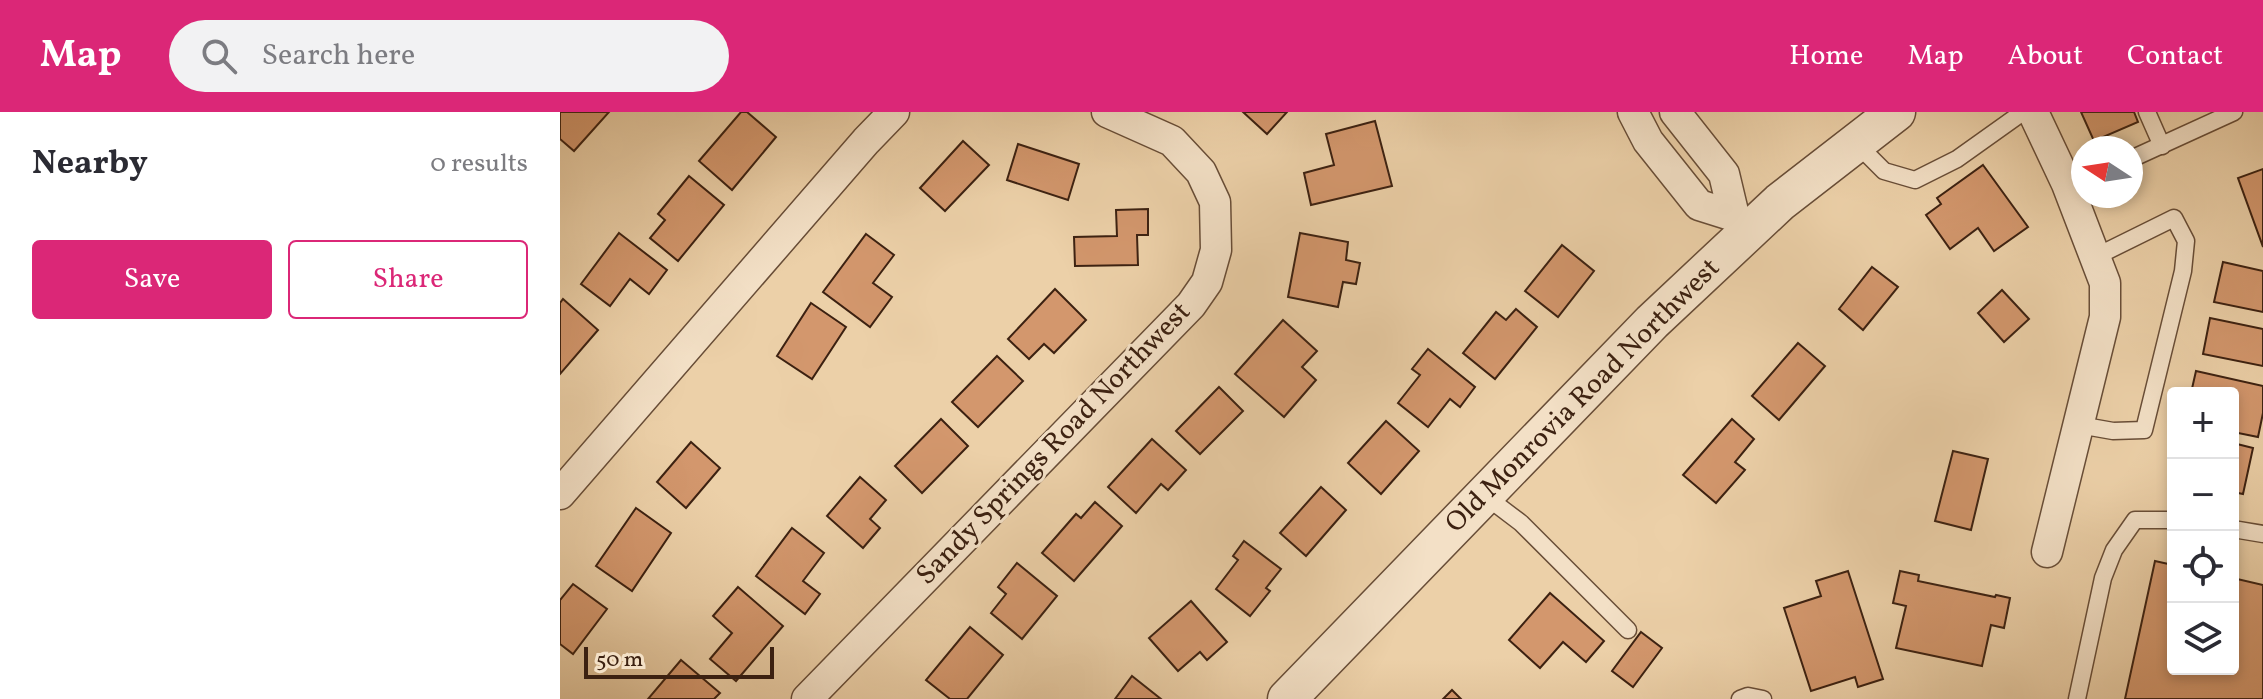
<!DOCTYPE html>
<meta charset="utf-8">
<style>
body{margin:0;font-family:Vollkorn,serif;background:#f2f2f3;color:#2b2b33}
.controls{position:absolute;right:24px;bottom:24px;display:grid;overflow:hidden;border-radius:8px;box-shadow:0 4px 12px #0003}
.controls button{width:72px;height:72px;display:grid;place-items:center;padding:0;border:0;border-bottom:2px solid #e1e1e2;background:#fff;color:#2b2b33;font:40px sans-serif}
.compass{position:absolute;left:1511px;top:24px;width:72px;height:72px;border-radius:50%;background:#fff;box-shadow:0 4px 12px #0003;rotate:282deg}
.scale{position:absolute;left:24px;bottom:20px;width:190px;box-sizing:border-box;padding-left:8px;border:4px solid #3c2111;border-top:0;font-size:22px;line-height:28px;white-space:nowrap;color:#3c2111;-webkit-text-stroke:6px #f3e0c6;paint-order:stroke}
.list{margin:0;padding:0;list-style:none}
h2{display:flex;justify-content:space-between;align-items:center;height:104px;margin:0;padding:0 32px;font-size:34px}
h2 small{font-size:26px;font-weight:400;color:#7c7c81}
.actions{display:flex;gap:16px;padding:24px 32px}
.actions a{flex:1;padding:18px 0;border:2px solid #db2777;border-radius:8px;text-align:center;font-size:28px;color:#db2777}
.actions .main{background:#db2777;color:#fff}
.icon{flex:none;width:44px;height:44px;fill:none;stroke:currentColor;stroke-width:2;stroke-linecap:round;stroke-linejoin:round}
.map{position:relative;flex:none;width:1703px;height:587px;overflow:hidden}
header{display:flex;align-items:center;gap:48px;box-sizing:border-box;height:112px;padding:0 40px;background:#db2777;color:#fff}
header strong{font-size:38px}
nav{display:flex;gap:44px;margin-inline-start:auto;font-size:28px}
.search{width:560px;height:72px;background:#f2f2f3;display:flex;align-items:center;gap:20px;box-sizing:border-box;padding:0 28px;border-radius:44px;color:#7c7c81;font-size:30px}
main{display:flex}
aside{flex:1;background:#fff}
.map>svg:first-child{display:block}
.building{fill:#d3976d;stroke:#3c2111;stroke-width:2}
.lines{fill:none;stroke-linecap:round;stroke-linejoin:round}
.service-casing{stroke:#684d37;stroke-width:19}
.minor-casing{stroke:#684d37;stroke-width:33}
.tertiary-casing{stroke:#684d37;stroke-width:41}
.service{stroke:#f3e0c6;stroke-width:16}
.minor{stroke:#f3e0c6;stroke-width:30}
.tertiary{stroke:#f3e0c6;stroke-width:38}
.labels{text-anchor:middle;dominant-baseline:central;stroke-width:6;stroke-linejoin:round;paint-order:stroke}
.street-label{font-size:28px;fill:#3c2111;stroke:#f3e0c6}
</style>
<header>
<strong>Map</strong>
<div class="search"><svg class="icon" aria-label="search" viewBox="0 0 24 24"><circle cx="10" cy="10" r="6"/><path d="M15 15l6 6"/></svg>Search here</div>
<nav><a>Home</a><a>Map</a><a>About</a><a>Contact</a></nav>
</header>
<main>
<aside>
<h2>Nearby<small>0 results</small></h2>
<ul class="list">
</ul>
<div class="actions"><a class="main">Save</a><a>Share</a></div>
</aside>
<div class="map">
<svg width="1703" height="587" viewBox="0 0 1703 587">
<rect width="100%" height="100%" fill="#ecd0a8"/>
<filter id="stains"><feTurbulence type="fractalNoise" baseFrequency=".0025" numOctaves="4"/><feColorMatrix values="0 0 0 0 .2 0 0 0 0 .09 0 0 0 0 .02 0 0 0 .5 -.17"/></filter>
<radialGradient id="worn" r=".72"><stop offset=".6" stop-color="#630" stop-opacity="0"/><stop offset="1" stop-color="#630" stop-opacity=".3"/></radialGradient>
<g class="building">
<path d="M0,0H49L14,39L0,27Z"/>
<path d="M181,0H187L216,25L172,78L139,49Z"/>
<path d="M683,0H727L707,22Z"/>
<path d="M1521,0H1574L1578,10L1534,29Z"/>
<path d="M815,9L832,74L751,93L744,61L774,53L766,22Z"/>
<path d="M403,29L429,53L385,99L360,76Z"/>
<path d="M458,32L519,52L508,88L447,68Z"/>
<path d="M1423,53L1468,115L1434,139L1418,116L1390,137L1366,103L1381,92L1377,86Z"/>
<path d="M1703,57V135L1678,66Z"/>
<path d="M129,64L164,93L118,149L90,126L105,108L98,102Z"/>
<path d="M588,97V123H577L578,153L515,154L514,125L557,124L556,98Z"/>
<path d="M59,121L107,158L89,182L70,167L50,194L21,172Z"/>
<path d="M740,121L788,130L786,148L800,151L796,172L783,170L778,195L728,185Z"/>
<path d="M306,122L334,143L313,171L332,185L310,215L263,180Z"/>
<path d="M1002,133L1034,159L998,205L965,179Z"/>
<path d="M1663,150L1703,159V200L1654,190Z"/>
<path d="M1312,155L1338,175L1303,218L1279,197Z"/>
<path d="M495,177L526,208L494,241L484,232L469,247L448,227Z"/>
<path d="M1442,178L1469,207L1444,230L1418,201Z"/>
<path d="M3,187L38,218L0,262V191Z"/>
<path d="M251,191L286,215L252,267L217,244Z"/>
<path d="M956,197L977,215L935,267L903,241L936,200L946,208Z"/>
<path d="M1650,206L1703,217V254L1643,242Z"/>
<path d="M723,208L757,239L742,255L756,268L724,305L675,262Z"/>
<path d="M1238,231L1265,254L1219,308L1192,284Z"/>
<path d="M868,237L915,275L900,295L890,287L868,315L838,291L860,263L852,257Z"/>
<path d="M437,244L463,269L418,315L392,290Z"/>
<path d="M1636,259L1703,274V301L1698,325L1673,320V281H1631Z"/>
<path d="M659,275L683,299L640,342L616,319Z"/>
<path d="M381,307L408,334L362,381L335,354Z"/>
<path d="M1172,307L1194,327L1175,350L1185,358L1156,391L1123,363Z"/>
<path d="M826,309L859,339L821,382L788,351Z"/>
<path d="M592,327L626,358L608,378L601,372L576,401L548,375Z"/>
<path d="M131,330L160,356L126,396L97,370Z"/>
<path d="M1673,331L1693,336L1683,382L1673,380Z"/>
<path d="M1393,339L1428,347L1411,418L1375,409Z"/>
<path d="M300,365L326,388L310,407L320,416L303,436L267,404Z"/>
<path d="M761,375L786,398L746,444L720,421Z"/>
<path d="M535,390L562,414L514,469L482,441L516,402L521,406Z"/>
<path d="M76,396L111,421L72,479L36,454Z"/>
<path d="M232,416L264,441L243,469L260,482L245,502L196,464Z"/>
<path d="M684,429L721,457L706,476L710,479L690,504L656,477L678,448L673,444Z"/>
<path d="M1595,449L1613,453V557H1673V466L1703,473V587H1565Z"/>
<path d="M457,451L497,484L462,527L431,501L446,482L438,475Z"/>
<path d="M1288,459L1323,567L1298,575L1295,565L1251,579L1224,496L1261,484L1256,469Z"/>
<path d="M1340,459L1359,463L1358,469L1435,485L1436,483L1450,486L1444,516L1431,513L1422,554L1336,536L1346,494L1333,491Z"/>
<path d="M13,472L47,497L13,542L0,532V488Z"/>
<path d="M178,475L223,514L176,569L150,547L172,521L153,504Z"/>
<path d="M990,481L1044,529L1026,550L1003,530L980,556L949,528Z"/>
<path d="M631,489L667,530L647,548L640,540L618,559L589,526Z"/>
<path d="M410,515L443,543L407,587H390L366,568Z"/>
<path d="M1081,520L1102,536L1073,575L1052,559Z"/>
<path d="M121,548L160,581L154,587H88Z"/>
<path d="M572,564L601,587H555Z"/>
<path d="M892,578L901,587H883Z"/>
</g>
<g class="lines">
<defs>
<g id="service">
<path d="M1587,0L1602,34"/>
<path d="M1296,31L1324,59L1355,68L1397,47L1463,0"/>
<path d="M1571,47L1674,0"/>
<path d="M1519,313L1553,319L1584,318L1623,159L1626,129L1614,106L1535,145"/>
<path d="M924,383L961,411L1068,518"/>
<path d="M1673,417L1703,422"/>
<path d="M1180,587L1188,584L1203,587"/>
<path d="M1517,587L1543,466L1554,438L1575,408H1613"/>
</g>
<g id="minor">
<path d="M1073,0L1088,29L1139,93L1174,104"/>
<path d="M1115,0L1164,62L1174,104L1184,115"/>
<path d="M1473,0L1507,72L1545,171V205L1487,440"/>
<path d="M0,382L306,29L334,0"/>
<path d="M247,587L631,193L647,170L656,138L655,90L641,60L612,29L547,0"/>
</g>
<path id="tertiary" d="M727,587L1092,210L1220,90L1336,0"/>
</defs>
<use href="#service" class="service-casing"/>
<use href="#minor" class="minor-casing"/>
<use href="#tertiary" class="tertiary-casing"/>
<use href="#service" class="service"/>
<use href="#minor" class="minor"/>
<use href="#tertiary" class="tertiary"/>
</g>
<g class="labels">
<g class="street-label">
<text transform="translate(1023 284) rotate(-45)">Old Monrovia Road Northwest</text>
<text transform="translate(494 332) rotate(-46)">Sandy Springs Road Northwest</text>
</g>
</g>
<rect width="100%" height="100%" filter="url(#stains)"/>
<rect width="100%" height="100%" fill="url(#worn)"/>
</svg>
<div class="controls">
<button>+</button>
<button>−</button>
<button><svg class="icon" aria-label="locate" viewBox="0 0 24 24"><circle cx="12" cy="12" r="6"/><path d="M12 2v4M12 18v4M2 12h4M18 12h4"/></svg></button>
<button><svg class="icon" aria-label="layers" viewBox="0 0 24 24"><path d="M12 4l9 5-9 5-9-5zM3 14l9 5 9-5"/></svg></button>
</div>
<svg class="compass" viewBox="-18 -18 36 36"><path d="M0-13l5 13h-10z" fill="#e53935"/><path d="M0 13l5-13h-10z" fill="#7c7c81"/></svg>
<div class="scale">50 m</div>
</div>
</main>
